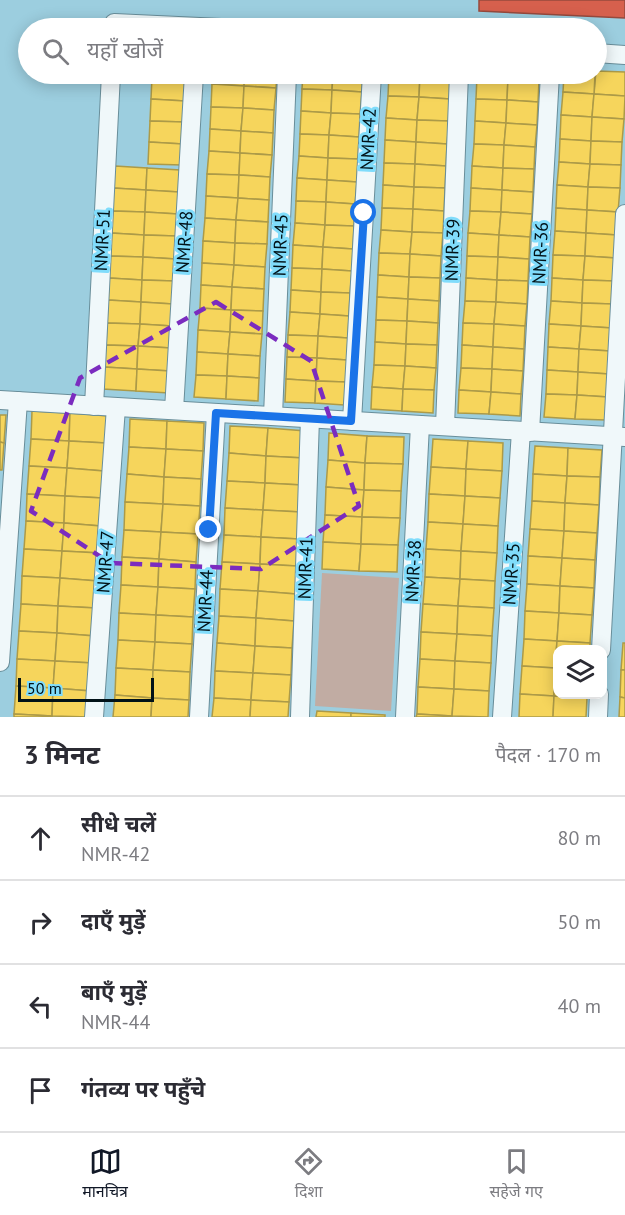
<!DOCTYPE html>
<html lang="hi">
<meta charset="utf-8">
<style>
body{margin:0;font-family:"PT Sans","Noto Sans Devanagari",sans-serif;background:#f2f2f3;color:#2b2b33}
.controls{position:absolute;right:18px;bottom:18px;display:grid;overflow:hidden;border-radius:12px;box-shadow:0 3px 15px #0003}
.controls button{width:54px;height:54px;display:grid;place-items:center;padding:0;border:0;border-bottom:2px solid #e1e1e2;background:#fff;color:#2b2b33;font:30px sans-serif}
.scale{position:absolute;left:18px;bottom:15px;width:136px;box-sizing:border-box;padding-left:6px;border:3px solid #011218;border-top:0;font-size:16px;line-height:21px;white-space:nowrap;color:#011218;-webkit-text-stroke:4px #80dcfb;paint-order:stroke}
.stop{position:absolute;width:18px;height:18px;margin:-14px;border:4px solid #1a73e8;border-radius:50%;background:#fff}
.stop.end{background:#1a73e8;border-color:#fff;box-shadow:0 2px 6px #0008}
.list{margin:0;padding:0;list-style:none}
h2{display:flex;justify-content:space-between;align-items:center;height:78px;margin:0;padding:0 24px;font-size:26px}
h2 small{font-size:20px;font-weight:400;color:#7c7c81}
.list li{display:grid;grid-template-columns:39px 1fr auto;gap:18px;align-items:center;box-sizing:border-box;height:84px;padding:0 24px;border-top:2px solid #e1e1e2}
.list b{display:block;font-size:22px;white-space:nowrap}
.list p{margin:0;font-size:20px;white-space:nowrap;color:#7c7c81}
.list em{font-size:20px;font-style:normal;color:#7c7c81}
.icon{flex:none;width:33px;height:33px;fill:none;stroke:currentColor;stroke-width:2;stroke-linecap:round;stroke-linejoin:round}
.map{position:relative;flex:none;width:625px;height:717px;overflow:hidden}
.search{position:absolute;background:#fff;box-shadow:0 3px 15px #0003;left:18px;right:18px;top:18px;height:66px;display:flex;align-items:center;gap:15px;box-sizing:border-box;padding:0 21px;border-radius:33px;color:#7c7c81;font-size:22px}
.sheet{height:414px;background:#fff}
nav{display:flex;justify-content:space-around;align-items:center;box-sizing:border-box;height:84px;border-top:2px solid #e1e1e2;background:#fff;font-size:16px;color:#7c7c81}
nav a{display:grid;justify-items:center;gap:3px}
nav .on{color:#111827}
.map>svg:first-child{display:block}
.green{fill:#c1aca3}
.homes{fill:#f6d55c;stroke:#ac9a48;stroke-width:1.5}
.shops{fill:#d6604d;stroke:#96493d;stroke-width:1.5}
.lines{fill:none;stroke-linecap:round;stroke-linejoin:round}
.minor-casing{stroke:#698e9a;stroke-width:20}
.minor{stroke:#f0f8fa;stroke-width:18}
.route{stroke:#1a73e8;stroke-width:8}
.marked{fill:none;stroke:#7b2cbf;stroke-width:4.5;stroke-dasharray:12 8;stroke-linejoin:round}
.labels{text-anchor:middle;dominant-baseline:central;stroke-width:6;stroke-linejoin:round;paint-order:stroke}
.street-label{font-size:18px;fill:#011218;stroke:#80dcfb}
</style>
<div class="map">
<svg width="625" height="717" viewBox="0 0 625 717">
<rect width="100%" height="100%" fill="#9ccedf"/>
<path class="green" d="M322,573L399,578L391,711L315,706Z"/>
<g class="homes">
<path d="M596,71L625,72V96L594,94Z"/>
<path d="M213,74H245L244,86L212,84Z"/>
<path d="M245,74H277L276,88L244,86Z"/>
<path d="M303,74H333L332,90L302,89Z"/>
<path d="M333,74H363L362,92L332,90Z"/>
<path d="M389,74L420,75L419,97L388,96Z"/>
<path d="M420,74H451V76Z"/>
<path d="M478,74H509L508,78L477,76Z"/>
<path d="M509,74H540L539,80L508,78Z"/>
<path d="M564,74H595L594,94L563,92Z"/>
<path d="M420,75L451,76L450,99L419,97Z"/>
<path d="M477,76L508,78L507,100L476,99Z"/>
<path d="M152,77L186,79L185,101L151,99Z"/>
<path d="M508,78L539,80L538,102L507,100Z"/>
<path d="M212,84L244,86L243,108L211,107Z"/>
<path d="M244,86L276,88L274,110L243,108Z"/>
<path d="M302,89L332,90L331,113L301,111Z"/>
<path d="M332,90L362,92L360,114L331,113Z"/>
<path d="M563,92L594,94L592,117L561,115Z"/>
<path d="M594,94L625,96L624,119L592,117Z"/>
<path d="M388,96L419,97L417,120L386,118Z"/>
<path d="M419,97L450,99L449,121L417,120Z"/>
<path d="M151,99L185,101L184,122L150,121Z"/>
<path d="M476,99L507,100L506,123L475,121Z"/>
<path d="M507,100L538,102L537,125L506,123Z"/>
<path d="M211,107L243,108L241,131L210,129Z"/>
<path d="M243,108L274,110L273,133L241,131Z"/>
<path d="M301,111L331,113L329,135L300,134Z"/>
<path d="M331,113L360,114L359,137L329,135Z"/>
<path d="M561,115L592,117L591,141L560,139Z"/>
<path d="M592,117L624,119L622,142L591,141Z"/>
<path d="M386,118L417,120L416,142L385,140Z"/>
<path d="M417,120L449,121L447,144L416,142Z"/>
<path d="M150,121L184,122L183,144L149,142Z"/>
<path d="M475,121L506,123L504,145L474,144Z"/>
<path d="M506,123L537,125L535,147L504,145Z"/>
<path d="M210,129L241,131L240,153L209,151Z"/>
<path d="M241,131L273,133L272,155L240,153Z"/>
<path d="M300,134L329,135L328,158L299,156Z"/>
<path d="M329,135L359,137L358,159L328,158Z"/>
<path d="M560,139L591,141L590,164L559,162Z"/>
<path d="M385,140L416,142L415,164L384,163Z"/>
<path d="M591,141L622,142L621,165L590,164Z"/>
<path d="M149,142L183,144L182,165L148,164Z"/>
<path d="M416,142L447,144L446,166L415,164Z"/>
<path d="M474,144L504,145L503,168L472,166Z"/>
<path d="M504,145L535,147L534,169L503,168Z"/>
<path d="M209,151L240,153L239,175L207,174Z"/>
<path d="M240,153L272,155L270,177L239,175Z"/>
<path d="M299,156L328,158L327,180L297,178Z"/>
<path d="M328,158L358,159L357,182L327,180Z"/>
<path d="M559,162L590,164L588,187L557,185Z"/>
<path d="M384,163L415,164L414,187L383,185Z"/>
<path d="M415,164L446,166L445,188L414,187Z"/>
<path d="M590,164L621,165L620,188L588,187Z"/>
<path d="M115,166L147,168L146,190L113,188Z"/>
<path d="M472,166L503,168L502,190L471,188Z"/>
<path d="M147,168L180,170L179,192L146,190Z"/>
<path d="M503,168L534,169L533,192L502,190Z"/>
<path d="M207,174L239,175L238,198L206,196Z"/>
<path d="M239,175L270,177L269,200L238,198Z"/>
<path d="M297,178L327,180L326,202L296,201Z"/>
<path d="M327,180L357,182L355,204L326,202Z"/>
<path d="M383,185L414,187L413,209L382,208Z"/>
<path d="M557,185L588,187L587,210L556,208Z"/>
<path d="M414,187L445,188L444,211L413,209Z"/>
<path d="M588,187L620,188L618,212L587,210Z"/>
<path d="M113,188L146,190L145,212L112,211Z"/>
<path d="M471,188L502,190L501,212L470,211Z"/>
<path d="M146,190L179,192L178,214L145,212Z"/>
<path d="M502,190L533,192L532,214L501,212Z"/>
<path d="M206,196L238,198L236,220L205,218Z"/>
<path d="M238,198L269,200L268,222L236,220Z"/>
<path d="M296,201L326,202L325,225L295,223Z"/>
<path d="M326,202L355,204L354,226L325,225Z"/>
<path d="M382,208L413,209L412,232L381,230Z"/>
<path d="M556,208L587,210L586,233L555,231Z"/>
<path d="M413,209L444,211L443,233L412,232Z"/>
<path d="M587,210L618,212L617,235L586,233Z"/>
<path d="M112,211L145,212L144,235L111,233Z"/>
<path d="M470,211L501,212L499,235L468,233Z"/>
<path d="M145,212L178,214L177,236L144,235Z"/>
<path d="M501,212L532,214L530,237L499,235Z"/>
<path d="M205,218L236,220L235,243L203,241Z"/>
<path d="M236,220L268,222L267,244L235,243Z"/>
<path d="M295,223L325,225L323,247L293,245Z"/>
<path d="M325,225L354,226L353,249L323,247Z"/>
<path d="M381,230L412,232L410,254L379,253Z"/>
<path d="M555,231L586,233L585,256L553,255Z"/>
<path d="M412,232L443,233L441,256L410,254Z"/>
<path d="M111,233L144,235L143,257L110,256Z"/>
<path d="M468,233L499,235L498,257L467,256Z"/>
<path d="M586,233L617,235L616,258L585,256Z"/>
<path d="M144,235L177,236L176,259L143,257Z"/>
<path d="M499,235L530,237L529,259L498,257Z"/>
<path d="M203,241L235,243L234,265L202,263Z"/>
<path d="M235,243L267,244L265,267L234,265Z"/>
<path d="M293,245L323,247L322,269L292,268Z"/>
<path d="M323,247L353,249L352,271L322,269Z"/>
<path d="M379,253L410,254L409,277L378,275Z"/>
<path d="M410,254L441,256L440,278L409,277Z"/>
<path d="M553,255L585,256L583,280L552,278Z"/>
<path d="M110,256L143,257L142,280L109,278Z"/>
<path d="M467,256L498,257L497,280L466,278Z"/>
<path d="M585,256L616,258L615,281L583,280Z"/>
<path d="M143,257L176,259L175,281L142,280Z"/>
<path d="M498,257L529,259L528,281L497,280Z"/>
<path d="M202,263L234,265L232,287L201,285Z"/>
<path d="M234,265L265,267L264,289L232,287Z"/>
<path d="M292,268L322,269L321,292L291,290Z"/>
<path d="M322,269L352,271L350,293L321,292Z"/>
<path d="M378,275L409,277L408,299L377,297Z"/>
<path d="M409,277L440,278L439,301L408,299Z"/>
<path d="M109,278L142,280L141,302L108,300Z"/>
<path d="M466,278L497,280L496,302L465,301Z"/>
<path d="M552,278L583,280L582,303L551,301Z"/>
<path d="M142,280L175,281L173,304L141,302Z"/>
<path d="M497,280L528,281L527,304L496,302Z"/>
<path d="M583,280L615,281L613,304L582,303Z"/>
<path d="M201,285L232,287L231,310L200,308Z"/>
<path d="M232,287L264,289L263,311L231,310Z"/>
<path d="M291,290L321,292L320,314L290,312Z"/>
<path d="M321,292L350,293L349,316L320,314Z"/>
<path d="M377,297L408,299L407,321L376,320Z"/>
<path d="M408,299L439,301L438,323L407,321Z"/>
<path d="M108,300L141,302L140,324L107,323Z"/>
<path d="M465,301L496,302L494,324L463,323Z"/>
<path d="M551,301L582,303L581,326L549,324Z"/>
<path d="M141,302L173,304L172,326L140,324Z"/>
<path d="M496,302L527,304L525,326L494,324Z"/>
<path d="M582,303L613,304L612,328L581,326Z"/>
<path d="M200,308L231,310L230,332L198,330Z"/>
<path d="M231,310L263,311L262,334L230,332Z"/>
<path d="M290,312L320,314L318,336L288,335Z"/>
<path d="M320,314L349,316L348,338L318,336Z"/>
<path d="M376,320L407,321L406,344L375,342Z"/>
<path d="M407,321L438,323L437,345L406,344Z"/>
<path d="M107,323L140,324L138,346L106,345Z"/>
<path d="M463,323L494,324L493,347L462,345Z"/>
<path d="M140,324L172,326L171,348L138,346Z"/>
<path d="M494,324L525,326L524,349L493,347Z"/>
<path d="M549,324L581,326L579,349L548,347Z"/>
<path d="M581,326L612,328L610,351L579,349Z"/>
<path d="M198,330L230,332L228,354L197,352Z"/>
<path d="M230,332L262,334L260,356L228,354Z"/>
<path d="M288,335L318,336L317,358L287,357Z"/>
<path d="M318,336L348,338L347,360L317,358Z"/>
<path d="M375,342L406,344L405,366L374,365Z"/>
<path d="M406,344L437,345L436,368L405,366Z"/>
<path d="M106,345L138,346L137,369L104,367Z"/>
<path d="M462,345L493,347L492,369L461,368Z"/>
<path d="M138,346L171,348L170,371L137,369Z"/>
<path d="M493,347L524,349L523,371L492,369Z"/>
<path d="M548,347L579,349L578,372L547,370Z"/>
<path d="M579,349L610,351L609,374L578,372Z"/>
<path d="M197,352L228,354L227,376L196,375Z"/>
<path d="M228,354L260,356L259,378L227,376Z"/>
<path d="M287,357L317,358L316,381L286,379Z"/>
<path d="M317,358L347,360L346,382L316,381Z"/>
<path d="M374,365L405,366L403,389L372,387Z"/>
<path d="M405,366L436,368L434,390L403,389Z"/>
<path d="M104,367L137,369L136,391L103,389Z"/>
<path d="M461,368L492,369L491,392L459,390Z"/>
<path d="M137,369L170,371L169,393L136,391Z"/>
<path d="M492,369L523,371L521,394L491,392Z"/>
<path d="M547,370L578,372L577,395L546,394Z"/>
<path d="M578,372L609,374L608,397L577,395Z"/>
<path d="M196,375L227,376L226,399L194,397Z"/>
<path d="M227,376L259,378L258,401L226,399Z"/>
<path d="M286,379L316,381L315,403L285,402Z"/>
<path d="M316,381L346,382L344,405L315,403Z"/>
<path d="M372,387L403,389L402,411L371,409Z"/>
<path d="M403,389L434,390L433,413L402,411Z"/>
<path d="M459,390L491,392L489,414L458,413Z"/>
<path d="M491,392L521,394L520,416L489,414Z"/>
<path d="M546,394L577,395L575,419L544,417Z"/>
<path d="M577,395L608,397L606,420L575,419Z"/>
<path d="M32,411L70,413L69,441L31,439Z"/>
<path d="M70,413L108,416L106,443L69,441Z"/>
<path d="M0,415H6L4,443L0,442Z"/>
<path d="M130,419L167,421L166,449L129,447Z"/>
<path d="M167,421L204,423L203,451L166,449Z"/>
<path d="M230,426L268,428L266,456L229,453Z"/>
<path d="M268,428L306,431L304,458L266,456Z"/>
<path d="M329,433L367,436L365,463L328,460Z"/>
<path d="M367,436L404,437L403,464L365,463Z"/>
<path d="M31,439L69,441L67,468L29,466Z"/>
<path d="M433,439L468,441L466,469L431,467Z"/>
<path d="M69,441L106,443L104,471L67,468Z"/>
<path d="M468,441L503,443L502,471L466,469Z"/>
<path d="M0,442L4,443L2,470H0Z"/>
<path d="M535,446L568,448L567,476L533,474Z"/>
<path d="M129,447L166,449L164,477L127,474Z"/>
<path d="M568,448L602,450L600,477L567,476Z"/>
<path d="M166,449L203,451L201,479L164,477Z"/>
<path d="M229,453L266,456L265,483L227,481Z"/>
<path d="M266,456L304,458L302,485L265,483Z"/>
<path d="M328,460L365,463L364,490L326,487Z"/>
<path d="M365,463L403,464L401,491L364,490Z"/>
<path d="M29,466L67,468L65,496L27,494Z"/>
<path d="M431,467L466,469L465,496L429,494Z"/>
<path d="M67,468L104,471L103,498L65,496Z"/>
<path d="M466,469L502,471L500,498L465,496Z"/>
<path d="M127,474L164,477L163,504L125,502Z"/>
<path d="M533,474L567,476L565,503L532,501Z"/>
<path d="M567,476L600,477L599,505L565,503Z"/>
<path d="M164,477L201,479L200,506L163,504Z"/>
<path d="M227,481L265,483L263,510L225,508Z"/>
<path d="M265,483L302,485L301,512L263,510Z"/>
<path d="M326,487L364,490L362,517L325,515Z"/>
<path d="M364,490L401,491L400,518L362,517Z"/>
<path d="M27,494L65,496L64,523L26,521Z"/>
<path d="M429,494L465,496L463,524L428,522Z"/>
<path d="M65,496L103,498L101,526L64,523Z"/>
<path d="M465,496L500,498L498,526L463,524Z"/>
<path d="M532,501L565,503L564,531L530,529Z"/>
<path d="M125,502L163,504L161,532L124,530Z"/>
<path d="M565,503L599,505L597,533L564,531Z"/>
<path d="M163,504L200,506L198,534L161,532Z"/>
<path d="M225,508L263,510L261,537L224,535Z"/>
<path d="M263,510L301,512L299,539L261,537Z"/>
<path d="M325,515L362,517L361,544L323,542Z"/>
<path d="M362,517L400,518L398,545L361,544Z"/>
<path d="M26,521L64,523L62,551L24,549Z"/>
<path d="M428,522L463,524L461,551L426,549Z"/>
<path d="M64,523L101,526L100,553L62,551Z"/>
<path d="M463,524L498,526L497,553L461,551Z"/>
<path d="M530,529L564,531L562,558L528,556Z"/>
<path d="M124,530L161,532L159,559L122,557Z"/>
<path d="M564,531L597,533L595,560L562,558Z"/>
<path d="M161,532L198,534L196,562L159,559Z"/>
<path d="M224,535L261,537L260,564L222,562Z"/>
<path d="M261,537L299,539L297,566L260,564Z"/>
<path d="M323,542L361,544L359,571L322,569Z"/>
<path d="M361,544L398,545L397,572L359,571Z"/>
<path d="M24,549L62,551L60,578L22,576Z"/>
<path d="M426,549L461,551L460,579L425,577Z"/>
<path d="M62,551L100,553L98,581L60,578Z"/>
<path d="M461,551L497,553L495,581L460,579Z"/>
<path d="M528,556L562,558L560,586L527,584Z"/>
<path d="M122,557L159,559L158,587L121,585Z"/>
<path d="M562,558L595,560L594,588L560,586Z"/>
<path d="M159,559L196,562L195,589L158,587Z"/>
<path d="M222,562L260,564L258,591L220,589Z"/>
<path d="M260,564L297,566L296,594L258,591Z"/>
<path d="M22,576L60,578L58,606L21,604Z"/>
<path d="M425,577L460,579L458,606L423,604Z"/>
<path d="M60,578L98,581L96,608L58,606Z"/>
<path d="M460,579L495,581L494,608L458,606Z"/>
<path d="M527,584L560,586L559,613L525,611Z"/>
<path d="M121,585L158,587L156,615L119,613Z"/>
<path d="M560,586L594,588L592,615L559,613Z"/>
<path d="M158,587L195,589L193,617L156,615Z"/>
<path d="M220,589L258,591L256,618L219,616Z"/>
<path d="M258,591L296,594L294,621L256,618Z"/>
<path d="M21,604L58,606L57,633L19,631Z"/>
<path d="M423,604L458,606L457,634L421,632Z"/>
<path d="M58,606L96,608L95,636L57,633Z"/>
<path d="M458,606L494,608L492,636L457,634Z"/>
<path d="M525,611L559,613L557,641L524,639Z"/>
<path d="M119,613L156,615L155,642L118,640Z"/>
<path d="M559,613L592,615L590,643L557,641Z"/>
<path d="M156,615L193,617L192,644L155,642Z"/>
<path d="M219,616L256,618L255,646L217,643Z"/>
<path d="M256,618L294,621L292,648L255,646Z"/>
<path d="M19,631L57,633L55,661L17,659Z"/>
<path d="M421,632L457,634L455,661L420,659Z"/>
<path d="M57,633L95,636L93,663L55,661Z"/>
<path d="M457,634L492,636L491,663L455,661Z"/>
<path d="M524,639L557,641L555,668L522,666Z"/>
<path d="M118,640L155,642L153,670L116,668Z"/>
<path d="M557,641L590,643V650H558V669L555,668Z"/>
<path d="M155,642L192,644L190,672L153,670Z"/>
<path d="M217,643L255,646L253,673L215,671Z"/>
<path d="M623,643H625V670H621Z"/>
<path d="M255,646L292,648L291,675L253,673Z"/>
<path d="M17,659L55,661L53,688L16,686Z"/>
<path d="M420,659L455,661L454,689L418,687Z"/>
<path d="M55,661L93,663L91,691L53,688Z"/>
<path d="M455,661L491,663L489,691L454,689Z"/>
<path d="M522,666L555,668L554,696L520,694Z"/>
<path d="M116,668L153,670L152,698L115,695Z"/>
<path d="M555,668L558,669V694H588L587,698L554,696Z"/>
<path d="M153,670L190,672L189,700L152,698Z"/>
<path d="M621,670H625V698L620,697Z"/>
<path d="M215,671L253,673L251,700L214,698Z"/>
<path d="M253,673L291,675L289,702L251,700Z"/>
<path d="M16,686L53,688L52,716L14,714Z"/>
<path d="M418,687L454,689L452,716L417,714Z"/>
<path d="M53,688L91,691L90,717L52,716Z"/>
<path d="M454,689L489,691L488,717L452,716Z"/>
<path d="M520,694L554,696L553,717H519Z"/>
<path d="M115,695L152,698L151,717H113Z"/>
<path d="M554,696L587,698L586,717H553Z"/>
<path d="M620,697L625,698V717H619Z"/>
<path d="M152,698L189,700L188,717H151Z"/>
<path d="M214,698L251,700L250,717H212Z"/>
<path d="M251,700L289,702L288,717H250Z"/>
<path d="M317,711L351,713V717H316Z"/>
<path d="M351,713L385,715V717H351Z"/>
<path d="M14,714L52,716V717H14Z"/>
<path d="M417,714L452,716V717H416Z"/>
</g>
<path class="shops" d="M479,0H625V18L479,11Z"/>
<g class="lines">
<defs>
<g id="minor">
<path d="M114,28V23L221,28"/>
<path d="M596,53L625,55"/>
<path d="M0,400L625,437"/>
<path d="M94,406L111,74"/>
<path d="M174,410L194,74"/>
<path d="M273,416L287,74"/>
<path d="M352,421L372,74"/>
<path d="M445,426L459,74"/>
<path d="M530,432L550,74"/>
<path d="M601,650L625,214"/>
<path d="M0,662L18,401"/>
<path d="M94,717L116,407"/>
<path d="M199,717L216,413"/>
<path d="M300,717L310,418"/>
<path d="M405,717L420,425"/>
<path d="M502,717L521,431"/>
<path d="M598,717L599,694"/>
</g>
</defs>
<use href="#minor" class="minor-casing"/>
<use href="#minor" class="minor"/>
</g>
<g class="lines">
<path class="route" d="M209,530L216,413L351,421L364,213"/>
</g>
<path class="marked" d="M216,302L311,361L359,506L261,569L110,563L31,511L80,378Z"/>
<g class="labels">
<g class="street-label">
<text transform="translate(368 139) rotate(-87)">NMR-42</text>
<text transform="translate(102 240) rotate(-87)">NMR-51</text>
<text transform="translate(184 242) rotate(-86)">NMR-48</text>
<text transform="translate(280 245) rotate(-88)">NMR-45</text>
<text transform="translate(452 250) rotate(-88)">NMR-39</text>
<text transform="translate(540 253) rotate(-87)">NMR-36</text>
<text transform="translate(105 562) rotate(-86)">NMR-47</text>
<text transform="translate(305 568) rotate(-88)">NMR-41</text>
<text transform="translate(413 571) rotate(-87)">NMR-38</text>
<text transform="translate(511 574) rotate(-86)">NMR-35</text>
<text transform="translate(205 601) rotate(-87)">NMR-44</text>
</g>
</g>
</svg>
<div class="controls">
<button><svg class="icon" aria-label="layers" viewBox="0 0 24 24"><path d="M12 4l9 5-9 5-9-5zM3 14l9 5 9-5"/></svg></button>
</div>
<div class="scale">50 m</div>
<div class="stop" style="left:364px;top:213px"></div>
<div class="stop end" style="left:209px;top:530px"></div>
<div class="search"><svg class="icon" aria-label="search" viewBox="0 0 24 24"><circle cx="10" cy="10" r="6"/><path d="M15 15l6 6"/></svg>यहाँ खोजें</div>
</div>
<section class="sheet">
<h2>3 मिनट<small>पैदल · 170 m</small></h2>
<ul class="list">
<li><svg class="icon" aria-label="ahead" viewBox="0 0 24 24"><path d="M12 20V5M6 11l6-6 6 6"/></svg><div><b>सीधे चलें</b><p>NMR-42</p></div><em>80 m</em></li>
<li><svg class="icon" aria-label="right" viewBox="0 0 24 24"><path d="M7 20v-9h11M14 6l5 5-5 5"/></svg><div><b>दाएँ मुड़ें</b></div><em>50 m</em></li>
<li><svg class="icon" aria-label="left" viewBox="0 0 24 24"><path d="M17 20v-9H6M10 6l-5 5 5 5"/></svg><div><b>बाएँ मुड़ें</b><p>NMR-44</p></div><em>40 m</em></li>
<li><svg class="icon" aria-label="arrive" viewBox="0 0 24 24"><path d="M6 21V4h12l-3 4 3 4H6"/></svg><div><b>गंतव्य पर पहुँचे</b></div></li>
</ul>
</section>
<nav>
<a class="on"><svg class="icon" aria-label="map" viewBox="0 0 24 24"><path d="M3 6l6-2 6 2 6-2v14l-6 2-6-2-6 2zM9 4v14M15 6v14"/></svg>मानचित्र</a>
<a><svg class="icon" aria-label="directions" viewBox="0 0 24 24"><path d="M12 3l9 9-9 9-9-9zM9 14v-3h6M13 9l2 2-2 2"/></svg>दिशा</a>
<a><svg class="icon" aria-label="saved" viewBox="0 0 24 24"><path d="M7 4h10v16l-5-4-5 4z"/></svg>सहेजे गए</a>
</nav>
